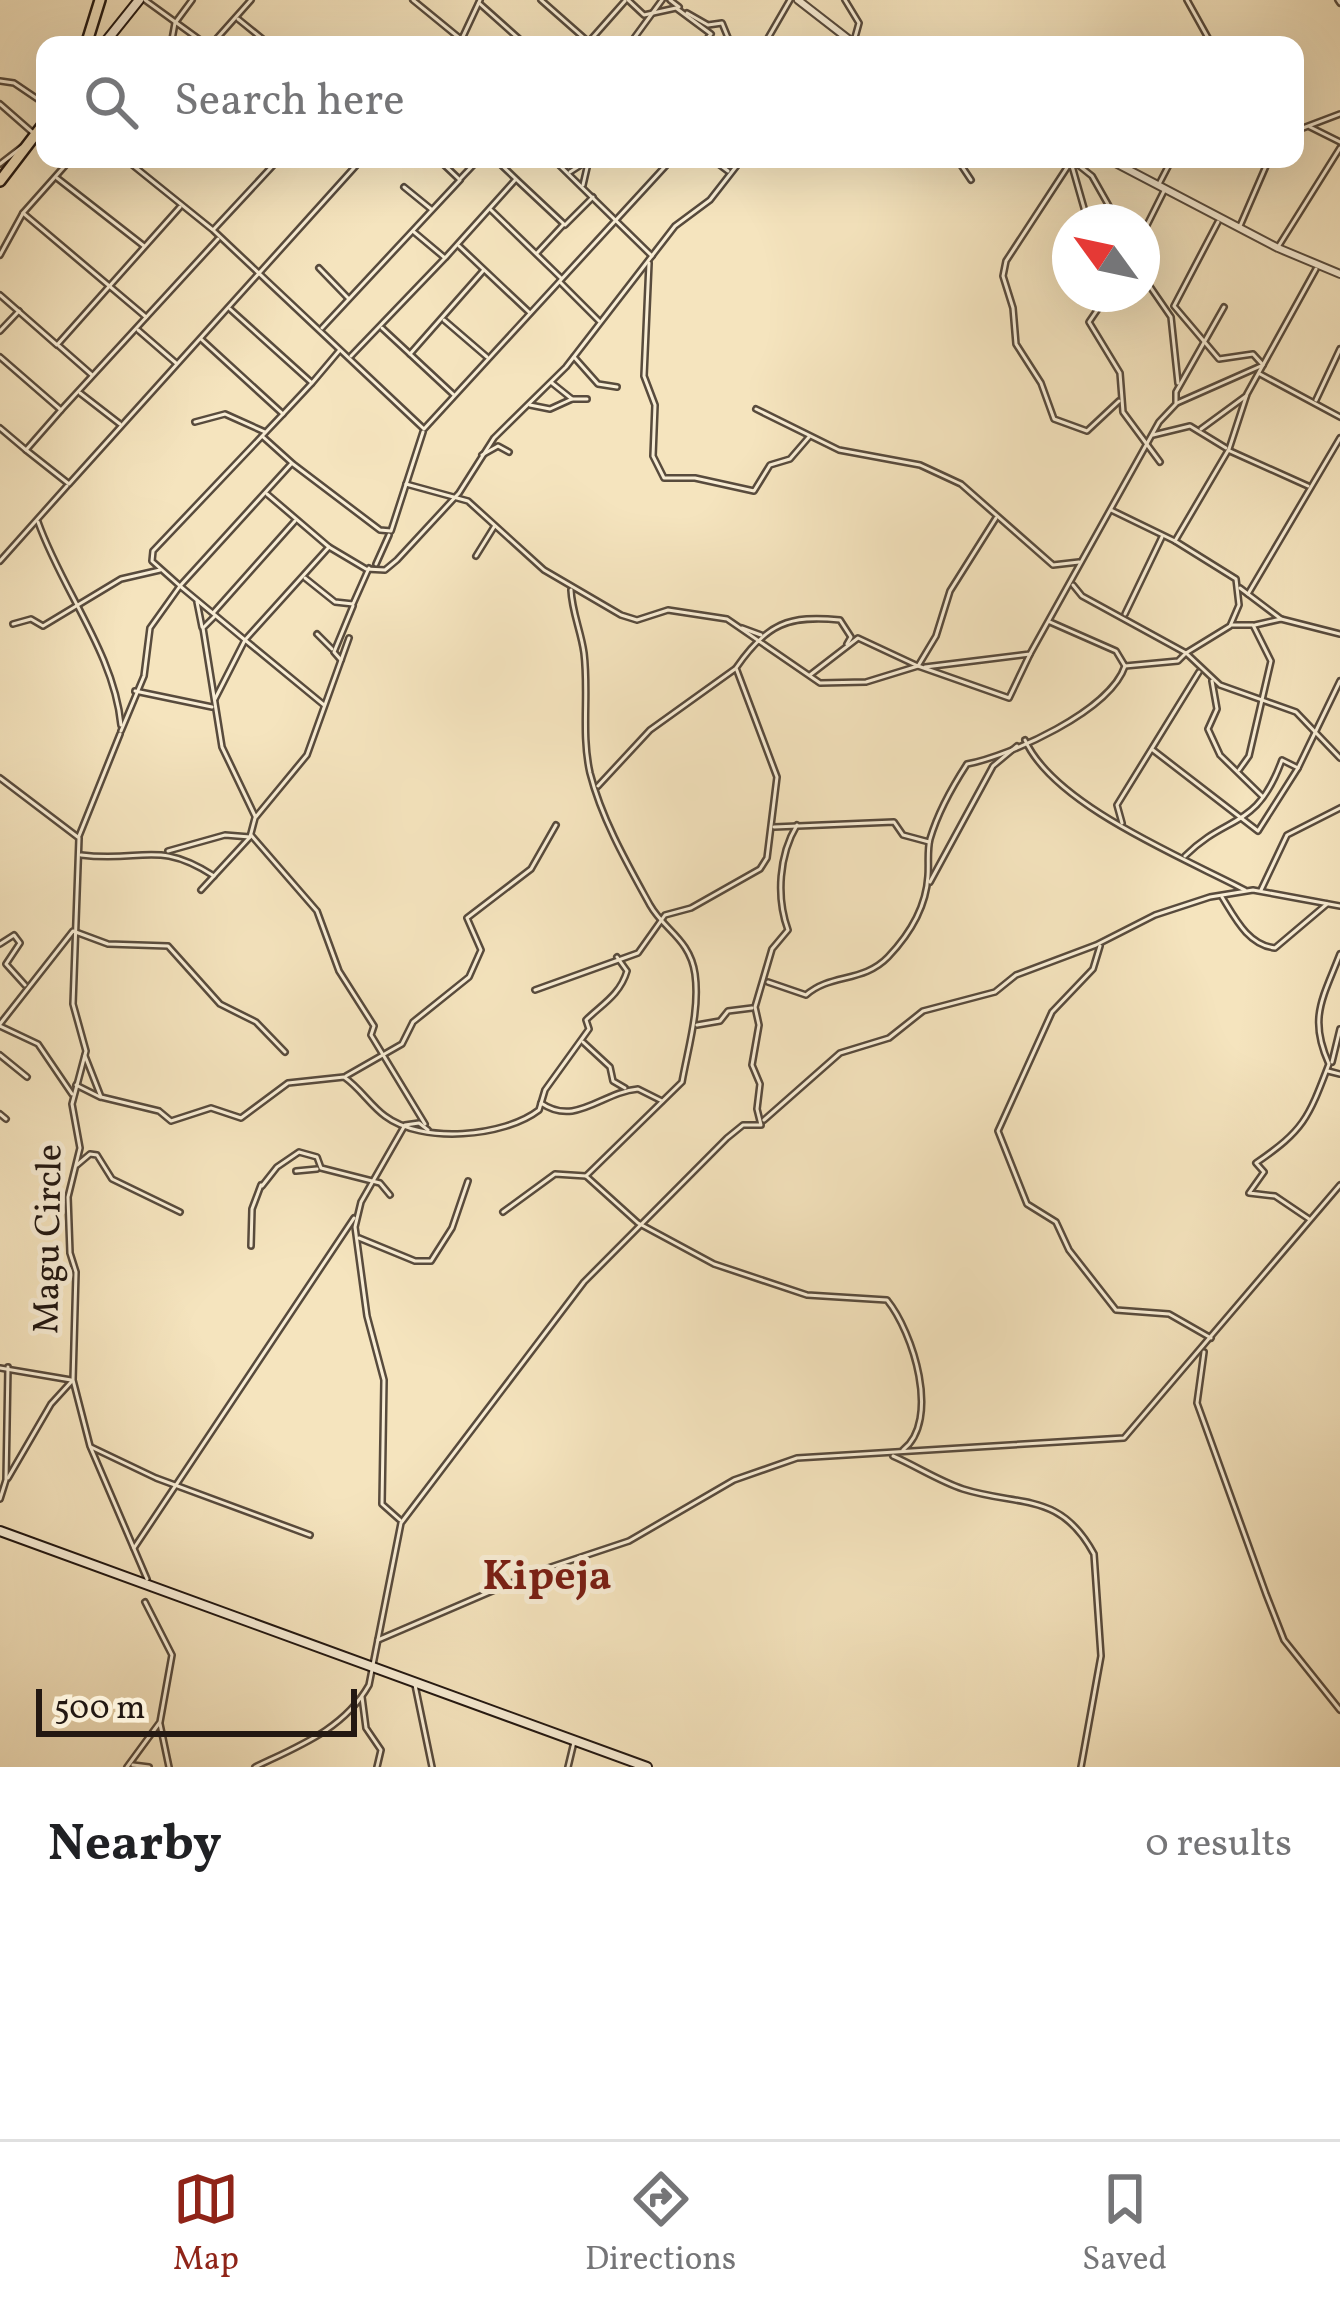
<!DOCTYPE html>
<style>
body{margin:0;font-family:Vollkorn,serif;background:#f6f6f6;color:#202124}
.compass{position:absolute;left:1052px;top:204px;width:108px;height:108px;border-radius:50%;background:#fff;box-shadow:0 12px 48px #0002;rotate:303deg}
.scale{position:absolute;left:36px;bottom:30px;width:321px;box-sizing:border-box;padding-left:12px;border:6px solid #231812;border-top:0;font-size:33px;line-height:42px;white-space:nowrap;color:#231812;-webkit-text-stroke:9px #f8edd5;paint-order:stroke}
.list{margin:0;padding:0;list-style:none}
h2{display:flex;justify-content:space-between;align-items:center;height:156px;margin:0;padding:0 48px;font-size:51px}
h2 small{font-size:39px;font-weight:400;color:#757577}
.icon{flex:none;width:66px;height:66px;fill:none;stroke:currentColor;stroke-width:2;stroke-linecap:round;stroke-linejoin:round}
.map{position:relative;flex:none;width:1340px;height:1767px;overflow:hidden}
.search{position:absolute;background:#fff;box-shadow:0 12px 48px #0002;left:36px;right:36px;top:36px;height:132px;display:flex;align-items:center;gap:30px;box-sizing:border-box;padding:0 42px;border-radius:24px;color:#757577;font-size:45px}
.sheet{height:372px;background:#fff}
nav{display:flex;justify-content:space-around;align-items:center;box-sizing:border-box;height:168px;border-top:3px solid #e0e0e0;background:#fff;font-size:33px;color:#757577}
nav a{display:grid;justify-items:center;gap:6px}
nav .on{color:#8f2418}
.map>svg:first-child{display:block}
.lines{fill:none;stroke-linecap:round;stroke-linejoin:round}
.minor-casing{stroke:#584b3d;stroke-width:8}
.tertiary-casing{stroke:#584b3d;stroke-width:10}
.secondary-casing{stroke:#231812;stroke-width:12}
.trunk-casing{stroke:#231812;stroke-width:14}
.minor{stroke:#f8edd5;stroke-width:3}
.tertiary{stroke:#f8edd5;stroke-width:6}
.secondary{stroke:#f8edd5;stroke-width:8}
.trunk{stroke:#f5e4be;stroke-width:9}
.labels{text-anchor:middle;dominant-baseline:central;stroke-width:10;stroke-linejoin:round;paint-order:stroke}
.street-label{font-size:36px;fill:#231812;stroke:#f8edd5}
.quarter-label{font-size:42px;font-weight:bold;fill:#7a1f14;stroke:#f8edd5}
</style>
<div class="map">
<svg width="1340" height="1767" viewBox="0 0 1340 1767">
<rect width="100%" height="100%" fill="#f5e4be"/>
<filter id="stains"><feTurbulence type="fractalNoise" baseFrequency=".00167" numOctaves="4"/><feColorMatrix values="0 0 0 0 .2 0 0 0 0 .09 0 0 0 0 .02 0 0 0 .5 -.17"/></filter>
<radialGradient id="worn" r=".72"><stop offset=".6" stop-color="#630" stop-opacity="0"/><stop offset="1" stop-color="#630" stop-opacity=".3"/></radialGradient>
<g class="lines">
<defs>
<g id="minor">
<path d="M145,0L207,45"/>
<path d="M413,0L468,45"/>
<path d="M541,0L592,45"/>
<path d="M628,0L644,15L676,8L711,34L702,45"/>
<path d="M670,0L679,7"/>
<path d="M845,0L859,23L854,41"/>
<path d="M1187,0L1212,45"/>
<path d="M1338,0L1340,3"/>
<path d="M479,3L526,45"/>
<path d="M687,13L708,25L722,23L731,45"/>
<path d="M238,19L270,45"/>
<path d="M171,45L175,23L192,0"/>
<path d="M211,45L251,0"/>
<path d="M459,45L480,0"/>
<path d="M586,45L625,1"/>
<path d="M629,45L662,0"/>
<path d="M764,45L790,0"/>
<path d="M1016,45V44"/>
<path d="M0,81L14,83L45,104"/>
<path d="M0,104L32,132"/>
<path d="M1310,127L1340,142"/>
<path d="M1295,131L1340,114"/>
<path d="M125,159L213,230L424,429L672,159"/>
<path d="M553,159L652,256"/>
<path d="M712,159L728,171"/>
<path d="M957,159L971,180"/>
<path d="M1070,159L1088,222"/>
<path d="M0,164L22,147"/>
<path d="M570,172L587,161"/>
<path d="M57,178L144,246"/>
<path d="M461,178L479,159"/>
<path d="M517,180L565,225L593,197"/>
<path d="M1159,184L1172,159"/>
<path d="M583,185L589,159"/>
<path d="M404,187L431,209"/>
<path d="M491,210L561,278"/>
<path d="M23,213L146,317"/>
<path d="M1118,222L1092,176L1072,160L1006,261L1003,276L1013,308L1016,344L1041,383L1054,419L1087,431L1119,401"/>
<path d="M1240,226L1269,159"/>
<path d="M214,229L279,159"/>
<path d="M1142,235L1165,189"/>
<path d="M459,246L530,313"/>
<path d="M1278,247L1340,148"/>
<path d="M537,253L563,225"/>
<path d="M0,255L23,213L71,159"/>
<path d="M446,257L516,179L495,159"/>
<path d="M649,263L644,376L655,405L653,456L664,478H695L754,491L770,465L790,459L809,437"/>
<path d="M319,268L348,298"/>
<path d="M1142,275L1171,317L1178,383"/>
<path d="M560,282L599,321"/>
<path d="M1087,294L1100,306L1089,322L1120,373L1123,412L1160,462"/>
<path d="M0,295L57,345L180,207"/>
<path d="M230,309L312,383L339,351"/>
<path d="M444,320L487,357"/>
<path d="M322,328L460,180L438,159"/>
<path d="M382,328L410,354"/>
<path d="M138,330L176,363"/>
<path d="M0,331L19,311"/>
<path d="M201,339L283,414L311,384"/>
<path d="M59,346L92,375"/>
<path d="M351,356L445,258L414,232"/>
<path d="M0,357L61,410L26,450L0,428"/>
<path d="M574,357L598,384L617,387"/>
<path d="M1260,374L1340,417"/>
<path d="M552,383L572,399H587"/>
<path d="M80,393L120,424"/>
<path d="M454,395L410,354L483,271"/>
<path d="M1316,400L1340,349"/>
<path d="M1177,403L1263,365L1253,354L1219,359L1174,306L1218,222"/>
<path d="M530,405L550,409L572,399"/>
<path d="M756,409L839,450L920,465L961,484L1053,565L1079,562"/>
<path d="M61,410L218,239"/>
<path d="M195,422L225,414L265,432"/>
<path d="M1201,429L1246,396"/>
<path d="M1153,435L1190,426L1226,448"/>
<path d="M262,436L292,463L180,586L152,561L153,551L283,414"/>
<path d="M26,450L69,484L362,159"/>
<path d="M1230,451L1308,486"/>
<path d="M482,455L498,446L509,452"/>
<path d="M293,464L380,530L391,531L423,432"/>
<path d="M406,484L468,501L544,570L621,615L637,620L668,610L727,619L820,683L866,682L918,666L1009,698L1030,654"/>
<path d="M1111,510L1175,541L1229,449L1247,394L1316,269"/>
<path d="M38,522C62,590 114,653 121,725"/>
<path d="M329,547L366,569L385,570L397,560L459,493L494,438L566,367L675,226L710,200L742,159"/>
<path d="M476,556L494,527"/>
<path d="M0,561L67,486"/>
<path d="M376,564L389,535"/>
<path d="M305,578L335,602L353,604L369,568"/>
<path d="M1073,585L1082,596L1186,653L1230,626L1239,605L1236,579L1175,541"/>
<path d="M1240,588L1281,619L1340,634"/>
<path d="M571,590C572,612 581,631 584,653C589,694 581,733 590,773C602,820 628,865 650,905C664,930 690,939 695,974C700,1010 688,1048 682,1082L586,1176"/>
<path d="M1248,594L1340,438"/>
<path d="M197,602L202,627"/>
<path d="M214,612L295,521"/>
<path d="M1125,614L1162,537"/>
<path d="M214,617L203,628L222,747L255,816"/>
<path d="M1050,622L1116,651L1125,666L1178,661L1186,653L1220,685L1296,712L1340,758"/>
<path d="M13,624L31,619L43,626L121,579L160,570"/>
<path d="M1232,625H1253L1271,661L1249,756L1239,770"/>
<path d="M1255,625L1281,619"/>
<path d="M742,628L761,635"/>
<path d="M317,634L332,649"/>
<path d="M341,660L334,652L353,606"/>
<path d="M925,667L1030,654L1159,422L1176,404V392L1224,307"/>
<path d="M810,675L858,638L918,666L936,636L950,591L996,518"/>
<path d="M1212,681L1217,709L1208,729L1220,755L1262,796"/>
<path d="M135,691L212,707"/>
<path d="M215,699L245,640L324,705"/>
<path d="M121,731L144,676L150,628L180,586L245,640L329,547L267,494"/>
<path d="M1025,740C1054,805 1182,857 1245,890"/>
<path d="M1153,750L1258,831L1298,768L1340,681"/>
<path d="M0,778L79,838L73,1004L86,1051L72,1104L80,1148L68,1197L70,1253L76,1272L73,1380L90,1446L147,1579"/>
<path d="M598,786L650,730L735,669"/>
<path d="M1122,823L1117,805L1199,672"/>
<path d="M774,827L894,822L903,835L929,842"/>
<path d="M251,835L317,911L339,971L374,1026L371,1035L425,1124"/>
<path d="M79,836L120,734"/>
<path d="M168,851L225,835L250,837"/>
<path d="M81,855C142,863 157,839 214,876"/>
<path d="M1185,856C1228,813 1256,831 1282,760L1298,768"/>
<path d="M930,882L993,766L1017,746"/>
<path d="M201,890L250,837L255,818L307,755L349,638"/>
<path d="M1261,890L1287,835L1340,808"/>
<path d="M1222,897C1235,918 1248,945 1275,948L1327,904"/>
<path d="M0,944L14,935L20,943L6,964L25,985"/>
<path d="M1100,946L1093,969L1052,1012L998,1131L1027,1204L1056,1222L1069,1250L1116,1310L1169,1314L1211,1338"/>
<path d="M768,982L806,995C831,973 863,983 888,957C908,936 926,908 928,876C929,864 927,851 930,839C938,812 952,787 967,764C1010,756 1110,711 1125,666"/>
<path d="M535,990L638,953L665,915L691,908L760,869L767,858L777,777L736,668C767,623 789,615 840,620L851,637L847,644"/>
<path d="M0,1024L73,931L108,944L168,946L220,1004L256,1022L285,1052"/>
<path d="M697,1025L720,1021L728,1011L752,1008"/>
<path d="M0,1026L38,1044L72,1094"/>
<path d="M583,1042L610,1067L613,1081L625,1088"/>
<path d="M0,1055L27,1077"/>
<path d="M85,1056L101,1097L159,1111L171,1121L211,1108L241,1118L288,1083L344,1077C360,1088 370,1105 385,1116C422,1144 504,1137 539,1110L545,1090L589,1029L586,1020C601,1005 620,995 627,971L617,957"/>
<path d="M1332,1062L1340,1029"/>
<path d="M1328,1071L1340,1074"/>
<path d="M346,1076L402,1044L413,1022L469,977L481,950L467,918L531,869L556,825"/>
<path d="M76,1085L100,1097"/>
<path d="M541,1103C576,1127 602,1092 638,1089L662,1101"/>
<path d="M0,1114L6,1119"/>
<path d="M764,1120L840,1053L889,1038L923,1011L995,992L1016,975L1096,945L1155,915L1210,897L1253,890L1340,906"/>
<path d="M77,1165L90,1154L97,1155L112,1179L180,1212"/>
<path d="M296,1171L317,1169"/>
<path d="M262,1186L277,1167L299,1152L317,1157L321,1168L380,1183L390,1195"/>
<path d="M503,1212L555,1174L586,1176L638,1223L714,1264L807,1295L887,1300C913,1332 941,1420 903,1450"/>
<path d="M1309,1219L1275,1196L1249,1193L1264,1172L1256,1163C1304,1130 1308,1119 1329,1064C1308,1018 1323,998 1340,954"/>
<path d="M359,1238L415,1261H431L452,1228L468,1181"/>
<path d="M251,1246L252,1209L261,1185"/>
<path d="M1204,1352L1197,1403L1266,1594L1284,1640L1340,1710"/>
<path d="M0,1368L71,1380"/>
<path d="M91,1447L156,1478L310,1535"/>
<path d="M893,1456C916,1466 939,1481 963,1489C1020,1507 1060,1491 1094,1554L1101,1656L1081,1767"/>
<path d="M8,1478L51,1404L72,1381"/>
<path d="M0,1499L6,1480L8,1367"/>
<path d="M400,1520L382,1504L384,1380L367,1316L355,1227L361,1202L405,1125L419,1123L428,1130"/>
<path d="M134,1548L354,1218"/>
<path d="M378,1640L539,1571L629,1541L734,1480L797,1458L1124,1438L1340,1185"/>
<path d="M415,1685L432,1767"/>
<path d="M362,1697L366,1728L381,1750L377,1767"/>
<path d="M160,1724L169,1767"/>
<path d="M133,1765L149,1767"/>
<path d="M127,1767L160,1722L172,1655L145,1602"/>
<path d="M255,1767C299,1746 344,1729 369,1685L401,1523L584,1282L727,1138L743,1125H761L757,1109L760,1084L752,1065L759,1025L755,1007L772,949L788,930C776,897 779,855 797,825"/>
<path d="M568,1767L574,1742"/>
</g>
<g id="tertiary">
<path d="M798,0L856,45"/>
<path d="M1108,159L1278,248L1340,274"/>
</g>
<g id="secondary">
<path d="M103,45L139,0"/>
<path d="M0,1531L647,1767"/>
</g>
<g id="trunk">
<path d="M86,45L100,0"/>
<path d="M0,181L45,122"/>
</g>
</defs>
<use href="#minor" class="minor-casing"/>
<use href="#tertiary" class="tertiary-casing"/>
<use href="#secondary" class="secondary-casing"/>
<use href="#trunk" class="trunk-casing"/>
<use href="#minor" class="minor"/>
<use href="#tertiary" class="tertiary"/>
<use href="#secondary" class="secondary"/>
<use href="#trunk" class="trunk"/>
</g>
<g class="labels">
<g class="street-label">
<text transform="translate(50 1239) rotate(-89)">Magu Circle</text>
</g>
<g class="quarter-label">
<text x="547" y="1578">Kipeja</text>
</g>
</g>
<rect width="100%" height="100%" filter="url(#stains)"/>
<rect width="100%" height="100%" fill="url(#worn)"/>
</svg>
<svg class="compass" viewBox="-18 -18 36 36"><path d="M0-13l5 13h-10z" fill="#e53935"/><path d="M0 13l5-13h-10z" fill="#757577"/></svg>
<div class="scale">500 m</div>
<div class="search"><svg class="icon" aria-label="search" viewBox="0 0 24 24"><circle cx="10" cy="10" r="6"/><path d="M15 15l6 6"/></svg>Search here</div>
</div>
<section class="sheet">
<h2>Nearby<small>0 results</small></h2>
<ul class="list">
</ul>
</section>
<nav>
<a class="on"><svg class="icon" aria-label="map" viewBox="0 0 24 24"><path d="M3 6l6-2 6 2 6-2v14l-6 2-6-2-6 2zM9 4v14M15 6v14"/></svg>Map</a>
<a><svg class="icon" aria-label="directions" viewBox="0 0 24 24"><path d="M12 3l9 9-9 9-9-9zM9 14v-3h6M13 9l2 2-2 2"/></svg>Directions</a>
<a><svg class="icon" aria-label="saved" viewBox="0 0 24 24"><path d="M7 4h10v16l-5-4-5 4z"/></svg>Saved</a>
</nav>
